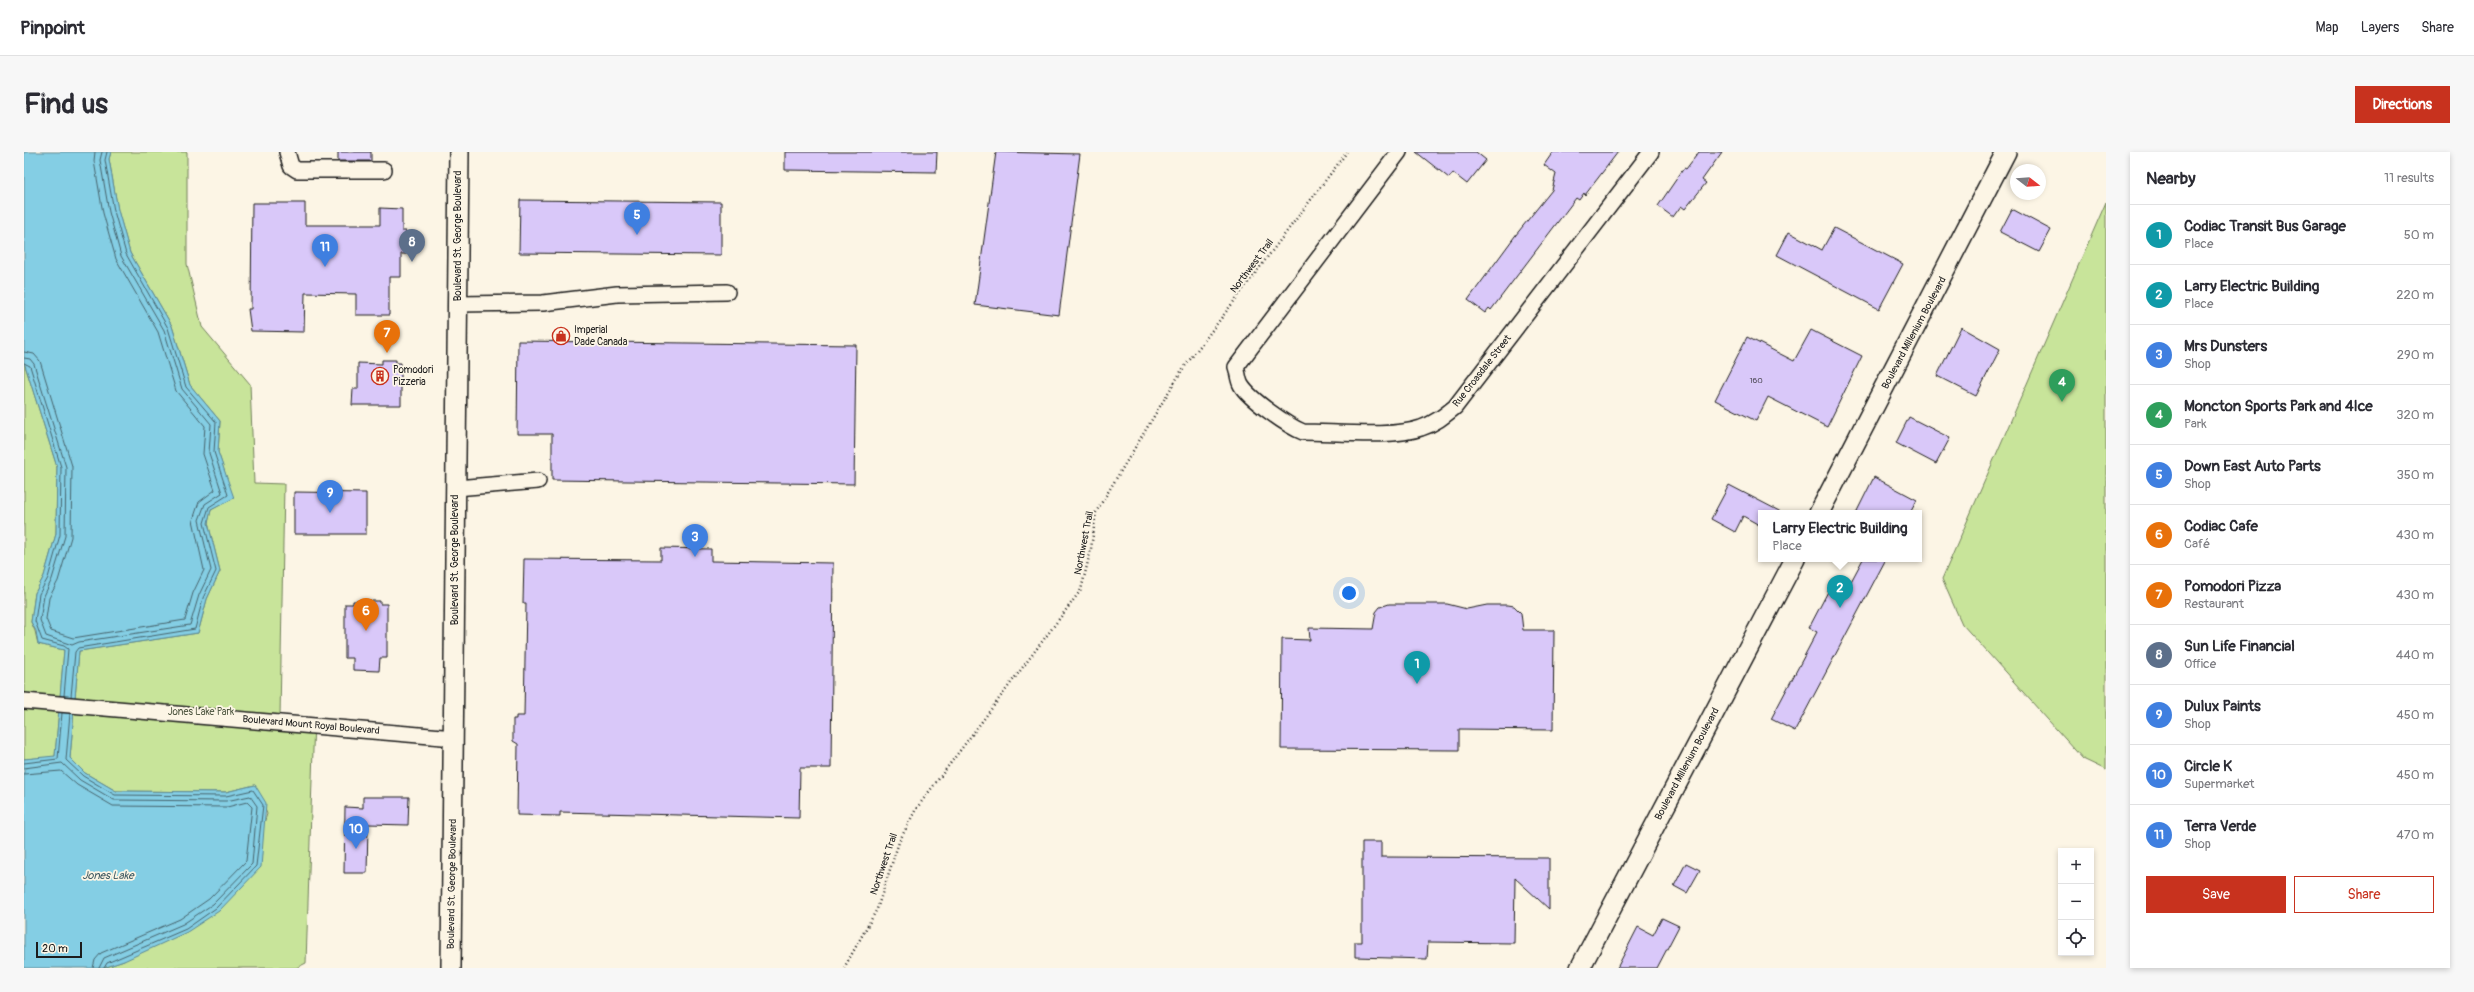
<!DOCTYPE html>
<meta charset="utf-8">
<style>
body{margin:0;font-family:Pangolin,sans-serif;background:#f7f7f7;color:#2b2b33}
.controls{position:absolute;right:12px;bottom:12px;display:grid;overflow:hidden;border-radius:0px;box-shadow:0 2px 6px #0003}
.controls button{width:36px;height:36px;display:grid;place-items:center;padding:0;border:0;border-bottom:1px solid #e1e1e2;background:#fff;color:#2b2b33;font:20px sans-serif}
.compass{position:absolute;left:1986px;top:12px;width:36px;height:36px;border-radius:50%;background:#fff;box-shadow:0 2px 6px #0003;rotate:107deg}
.scale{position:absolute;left:12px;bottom:10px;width:46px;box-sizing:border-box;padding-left:4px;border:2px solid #1c1c1c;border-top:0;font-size:11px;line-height:14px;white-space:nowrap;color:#1c1c1c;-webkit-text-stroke:3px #fcf5e5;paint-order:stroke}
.you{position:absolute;left:1325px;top:441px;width:14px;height:14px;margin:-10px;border:3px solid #fff;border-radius:50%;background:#1a73e8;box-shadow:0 0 0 6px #1a73e833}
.badge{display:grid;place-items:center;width:26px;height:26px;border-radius:50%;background:#c8321e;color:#fff;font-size:13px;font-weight:700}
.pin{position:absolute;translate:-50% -33px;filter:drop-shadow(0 1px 2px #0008)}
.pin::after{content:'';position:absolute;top:21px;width:14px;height:12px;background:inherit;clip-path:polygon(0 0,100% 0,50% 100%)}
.popup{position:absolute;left:1734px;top:358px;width:164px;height:52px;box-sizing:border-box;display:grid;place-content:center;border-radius:0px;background:#fff;filter:drop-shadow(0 1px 3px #0005);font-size:13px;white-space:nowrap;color:#7c7c81}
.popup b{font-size:15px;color:#2b2b33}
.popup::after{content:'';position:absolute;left:50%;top:100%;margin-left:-8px;border:8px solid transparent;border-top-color:#fff}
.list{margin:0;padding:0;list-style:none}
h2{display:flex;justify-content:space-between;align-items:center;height:52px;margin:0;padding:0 16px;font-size:17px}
h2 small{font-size:13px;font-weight:400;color:#7c7c81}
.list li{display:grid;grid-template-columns:26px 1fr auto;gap:12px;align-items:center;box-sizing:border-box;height:60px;padding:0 16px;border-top:1px solid #e1e1e2}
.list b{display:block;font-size:15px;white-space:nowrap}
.list p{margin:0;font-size:13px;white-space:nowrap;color:#7c7c81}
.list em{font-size:13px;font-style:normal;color:#7c7c81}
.actions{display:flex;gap:8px;padding:12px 16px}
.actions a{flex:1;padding:9px 0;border:1px solid #c8321e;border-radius:0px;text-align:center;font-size:14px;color:#c8321e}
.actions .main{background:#c8321e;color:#fff}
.icon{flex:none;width:22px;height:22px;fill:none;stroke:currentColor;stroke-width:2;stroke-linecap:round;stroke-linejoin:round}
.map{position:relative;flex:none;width:2082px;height:816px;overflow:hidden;border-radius:0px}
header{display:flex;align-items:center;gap:24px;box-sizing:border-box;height:56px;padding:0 20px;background:#fff;border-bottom:1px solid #e1e1e2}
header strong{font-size:19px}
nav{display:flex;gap:22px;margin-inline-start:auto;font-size:14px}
.intro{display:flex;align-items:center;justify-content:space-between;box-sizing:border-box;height:96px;padding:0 24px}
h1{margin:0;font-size:28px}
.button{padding:10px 18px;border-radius:0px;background:#c8321e;color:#fff;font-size:14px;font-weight:700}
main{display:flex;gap:24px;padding:0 24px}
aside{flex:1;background:#fff;border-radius:0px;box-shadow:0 2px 6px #0003}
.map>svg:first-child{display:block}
.green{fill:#c8e49a;stroke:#72805b}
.water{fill:#84cee4;stroke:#5a8794}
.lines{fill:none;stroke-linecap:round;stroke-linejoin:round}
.shore{stroke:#46636c;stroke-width:1}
.building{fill:#d9c8f9;stroke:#1c1c1c}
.minor-casing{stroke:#1c1c1c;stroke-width:18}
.major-casing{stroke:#1c1c1c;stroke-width:22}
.path{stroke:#1c1c1c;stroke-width:2.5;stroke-dasharray:1 3;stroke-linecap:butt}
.minor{stroke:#fcf5e5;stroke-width:15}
.major{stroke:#fcf5e5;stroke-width:19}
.labels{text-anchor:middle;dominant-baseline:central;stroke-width:3.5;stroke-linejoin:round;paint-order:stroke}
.number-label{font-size:8px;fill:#4b4753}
.street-label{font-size:10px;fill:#1c1c1c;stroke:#fcf5e5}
.poi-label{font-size:10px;fill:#1c1c1c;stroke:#fcf5e5;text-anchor:start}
.park-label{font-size:10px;fill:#505842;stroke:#fcf5e5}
.water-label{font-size:11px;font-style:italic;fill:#405a62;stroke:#fcf5e5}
</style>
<header>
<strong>Pinpoint</strong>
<nav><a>Map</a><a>Layers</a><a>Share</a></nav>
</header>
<div class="intro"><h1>Find us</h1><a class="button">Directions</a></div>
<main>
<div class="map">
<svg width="2082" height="816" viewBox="0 0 2082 816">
<rect width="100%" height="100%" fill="#fcf5e5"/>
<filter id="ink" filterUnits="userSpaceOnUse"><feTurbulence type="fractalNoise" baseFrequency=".025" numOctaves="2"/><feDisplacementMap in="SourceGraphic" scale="8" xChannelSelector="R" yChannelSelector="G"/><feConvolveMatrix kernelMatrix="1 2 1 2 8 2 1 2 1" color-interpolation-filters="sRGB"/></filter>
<g filter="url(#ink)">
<g class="green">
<path d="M87,0H163V112L178,175L226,232L230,331L260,332L256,565L290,567L282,811L272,816H79L100,809L239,674L243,662L231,633L202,640L92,639L61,621L46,606L55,499L174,481L183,447L196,419L184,371L187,358L209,346L194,300L196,269L166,233L148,174L106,101L94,59L85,7Z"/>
<path d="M2082,50V618L2059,607L1938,472L1918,427Z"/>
<path d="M0,210L33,315L32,382L20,424L11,441L7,470L11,479L14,492L40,498L31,605L0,607Z"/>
</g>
<path class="water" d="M0,0H87L85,7L94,58L106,101L148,174L166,233L196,269L194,300L210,346L187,358L184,371L196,419L183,447L174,481L55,499L46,606L61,621L92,639L202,640L231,633L242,651L237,715L195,759L163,780L100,809L79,816H0V607L31,604L40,498L14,492L12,479L7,470L11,441L20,424L32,382L33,315L0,210Z"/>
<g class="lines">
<g class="shore">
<path d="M0,200L10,202L16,209L48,314L47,385L34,429L25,446L22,467L27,479L49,486L161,468L169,441L180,418L169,368L175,350L191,338L179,302L181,274L152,239L134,180L92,107L79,61L70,9L71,0"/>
<path d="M0,206L6,207L10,212L42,315L41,384L28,427L20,444L16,468L22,484L48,493L55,490L166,473L175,443L187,418L175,368L181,352L198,341L185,301L187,272L158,237L140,178L97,104L85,60L76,8L78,0"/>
<path d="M0,211L6,214L37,315L36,383L24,426L15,442L11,469L18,488L40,494L44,497L40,544"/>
<path d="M47,545L51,500L54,496L171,477L179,446L192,419L180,371L185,355L204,343L190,300L192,270L162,235L144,176L102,102L90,59L81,8L83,0"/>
<path d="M46,561L42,608L59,624L91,643L202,644L229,638L239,653L232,714L192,756L162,777L83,811L80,816"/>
<path d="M0,611L34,607L38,561"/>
<path d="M0,616L38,611L56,628L90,648L202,649L226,644L233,654L228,712L189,752L159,772L80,806L75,816"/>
<path d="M0,622L37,619L53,633L89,654L203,655L223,650L228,655L222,709L185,747L156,767L77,801L71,808L69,816"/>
</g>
</g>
<g class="building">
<rect x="314" y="0" width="33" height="9"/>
<path d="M761,0H913L912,20L761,18Z"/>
<path d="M972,0L1056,2L1035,163L951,153Z"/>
<path d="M1392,0H1452L1462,8L1443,32L1429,21L1425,26Z"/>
<path d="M1529,0H1594L1561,43L1560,41L1555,48L1552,46L1467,158L1465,156L1461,161L1444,148L1491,84L1528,38L1532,22L1520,13Z"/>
<path d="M1675,0H1698L1678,28L1682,31L1661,57L1657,54L1649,65L1634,54L1660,16L1662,17Z"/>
<path d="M496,48L697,50V103L495,101Z"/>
<path d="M228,51H281V73H356V56L378,57V79H382V102H377V125H365V163H332V142L281,141L280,180L227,179L224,157H227Z"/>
<path d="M1988,57L2027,78L2015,100L1976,80Z"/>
<path d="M1810,76L1879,112L1855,157L1753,103L1765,80L1798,98Z"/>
<path d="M1937,175L1976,197L1952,244L1913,224Z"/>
<path d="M1787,178L1838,204L1803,275L1744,245L1732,269L1691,248L1723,185L1770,209Z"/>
<path d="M494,189L832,193L830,332L528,328V282H493Z"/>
<path d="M358,208H372V211H377V253H328L329,237H334V211L358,212Z"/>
<path d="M1885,265L1926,286L1912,312L1872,291Z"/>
<path d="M1850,325L1893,348L1886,361H1832Z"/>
<path d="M1705,333L1759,361H1737V374L1719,364L1711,380L1687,367Z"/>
<path d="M270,340L342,341V382H270Z"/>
<path d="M637,396L687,397V409L809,411L807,616H776L775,666L536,660V664L493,663L494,592L489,589V567H492V564H500L502,451H499L500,407L637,408Z"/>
<path d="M1839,407H1862L1771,579L1747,567L1793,480L1785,476L1809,430L1823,437Z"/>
<path d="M329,449H356V452H363V506H356L355,519L329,518V506H321V452H329Z"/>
<path d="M1365,452H1423L1443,457L1463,453H1484L1490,454L1497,461L1499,478H1530L1529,578L1435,577V598L1257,597L1258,487L1286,488L1285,476L1349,477L1352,460L1356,455Z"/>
<path d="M339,645H385L384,673L344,672L343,721H320L321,655L339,656Z"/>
<path d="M1338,690H1357V705L1525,706V757L1491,726L1490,791L1404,790L1403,807L1331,805V790H1338Z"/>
<path d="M1662,711L1676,718L1663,741L1650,734Z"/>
<path d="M1638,766L1655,774L1633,816H1593L1614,775L1629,783Z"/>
</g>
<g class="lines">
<defs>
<g id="minor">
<path d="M263,0L267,14L273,18H360"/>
<path d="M1375,0L1212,215C1214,220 1214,228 1217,233C1225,247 1264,274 1279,280C1311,280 1369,286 1397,276C1410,272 1420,264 1431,255L1627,0"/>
<path d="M433,152L519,151L593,142L703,140"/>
<path d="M432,336L514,329"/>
<path d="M0,549L430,586"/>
</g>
<g id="major">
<path d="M1795,361L1982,0"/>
<path d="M427,816L435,0"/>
<path d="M1556,816L1771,407"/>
</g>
</defs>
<use href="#minor" class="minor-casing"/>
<use href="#major" class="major-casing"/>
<path class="path" d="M820,816L853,757L875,690L892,657L1057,438L1067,397L1072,360L1158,218L1323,0"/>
<use href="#minor" class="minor"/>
<use href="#major" class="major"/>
</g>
</g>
<defs>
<symbol id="shop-ring" viewBox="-11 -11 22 22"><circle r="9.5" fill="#fcf5e5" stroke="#c8321e" stroke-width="1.5"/><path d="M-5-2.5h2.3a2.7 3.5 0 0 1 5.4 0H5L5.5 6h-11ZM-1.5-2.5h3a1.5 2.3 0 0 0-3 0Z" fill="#c8321e"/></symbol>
<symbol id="building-ring" viewBox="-11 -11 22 22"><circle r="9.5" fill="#fcf5e5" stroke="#c8321e" stroke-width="1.5"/><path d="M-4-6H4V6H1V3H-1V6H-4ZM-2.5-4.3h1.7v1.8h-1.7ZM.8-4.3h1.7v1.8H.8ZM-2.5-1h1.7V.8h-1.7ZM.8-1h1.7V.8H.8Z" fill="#c8321e"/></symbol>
</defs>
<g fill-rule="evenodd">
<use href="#shop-ring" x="527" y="174" width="20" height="20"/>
<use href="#building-ring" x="346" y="214" width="20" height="20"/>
</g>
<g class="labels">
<g class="number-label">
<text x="1732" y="228">160</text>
</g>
<g class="street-label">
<text transform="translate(434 84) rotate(-90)">Boulevard St. George Boulevard</text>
<text transform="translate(1228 114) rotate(-53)">Northwest Trail</text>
<text transform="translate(1890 181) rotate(-62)">Boulevard Millenium Boulevard</text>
<text transform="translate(1458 219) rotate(-52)">Rue Croasdale Street</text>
<text transform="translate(1060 391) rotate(-79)">Northwest Trail</text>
<text transform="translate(431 408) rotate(-90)">Boulevard St. George Boulevard</text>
<text transform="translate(287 573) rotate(5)">Boulevard Mount Royal Boulevard</text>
<text transform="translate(1663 612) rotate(-62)">Boulevard Millenium Boulevard</text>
<text transform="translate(860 712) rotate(-71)">Northwest Trail</text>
<text transform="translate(428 732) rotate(-89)">Boulevard St. George Boulevard</text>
</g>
<g class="poi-label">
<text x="550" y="178">Imperial<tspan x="550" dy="12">Dade Canada</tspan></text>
<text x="369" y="218">Pomodori<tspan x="369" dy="12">Pizzeria</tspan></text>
</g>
<g class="park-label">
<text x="177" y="560">Jones Lake Park</text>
</g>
<g class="water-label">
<text x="84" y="723">Jones Lake</text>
</g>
</g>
</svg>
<div class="controls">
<button>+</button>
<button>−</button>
<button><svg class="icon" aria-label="locate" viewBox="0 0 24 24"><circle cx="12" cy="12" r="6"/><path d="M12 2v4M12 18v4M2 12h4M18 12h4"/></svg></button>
</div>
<svg class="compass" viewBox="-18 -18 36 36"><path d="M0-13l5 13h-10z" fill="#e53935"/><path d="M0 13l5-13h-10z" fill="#7c7c81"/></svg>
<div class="scale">20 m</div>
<div class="you"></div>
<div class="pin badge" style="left:1393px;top:532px;background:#0f9aa8">1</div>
<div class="pin badge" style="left:1816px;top:456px;background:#0f9aa8">2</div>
<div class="popup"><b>Larry Electric Building</b>Place</div>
<div class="pin badge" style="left:671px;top:405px;background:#3f7fe0">3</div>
<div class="pin badge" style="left:2038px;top:250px;background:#2e9e5b">4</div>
<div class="pin badge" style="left:613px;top:83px;background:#3f7fe0">5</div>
<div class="pin badge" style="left:342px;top:479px;background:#e8710a">6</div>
<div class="pin badge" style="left:363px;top:201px;background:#e8710a">7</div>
<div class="pin badge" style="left:388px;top:110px;background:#5c6f8a">8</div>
<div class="pin badge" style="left:306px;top:361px;background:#3f7fe0">9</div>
<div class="pin badge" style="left:332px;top:697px;background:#3f7fe0">10</div>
<div class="pin badge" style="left:301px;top:115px;background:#3f7fe0">11</div>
</div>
<aside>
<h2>Nearby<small>11 results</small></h2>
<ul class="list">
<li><span class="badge" style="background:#0f9aa8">1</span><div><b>Codiac Transit Bus Garage</b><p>Place</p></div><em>50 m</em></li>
<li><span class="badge" style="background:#0f9aa8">2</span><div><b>Larry Electric Building</b><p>Place</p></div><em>220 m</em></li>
<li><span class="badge" style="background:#3f7fe0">3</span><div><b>Mrs Dunsters</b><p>Shop</p></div><em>290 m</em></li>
<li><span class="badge" style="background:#2e9e5b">4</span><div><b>Moncton Sports Park and 4Ice</b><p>Park</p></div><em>320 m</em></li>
<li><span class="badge" style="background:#3f7fe0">5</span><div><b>Down East Auto Parts</b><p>Shop</p></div><em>350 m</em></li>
<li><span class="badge" style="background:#e8710a">6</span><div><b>Codiac Cafe</b><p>Café</p></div><em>430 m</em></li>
<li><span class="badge" style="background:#e8710a">7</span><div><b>Pomodori Pizza</b><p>Restaurant</p></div><em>430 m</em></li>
<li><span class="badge" style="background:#5c6f8a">8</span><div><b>Sun Life Financial</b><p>Office</p></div><em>440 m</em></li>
<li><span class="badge" style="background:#3f7fe0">9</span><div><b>Dulux Paints</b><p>Shop</p></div><em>450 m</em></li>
<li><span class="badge" style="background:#3f7fe0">10</span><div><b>Circle K</b><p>Supermarket</p></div><em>450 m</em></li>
<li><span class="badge" style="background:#3f7fe0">11</span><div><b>Terra Verde</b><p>Shop</p></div><em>470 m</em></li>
</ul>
<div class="actions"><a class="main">Save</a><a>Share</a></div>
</aside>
</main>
